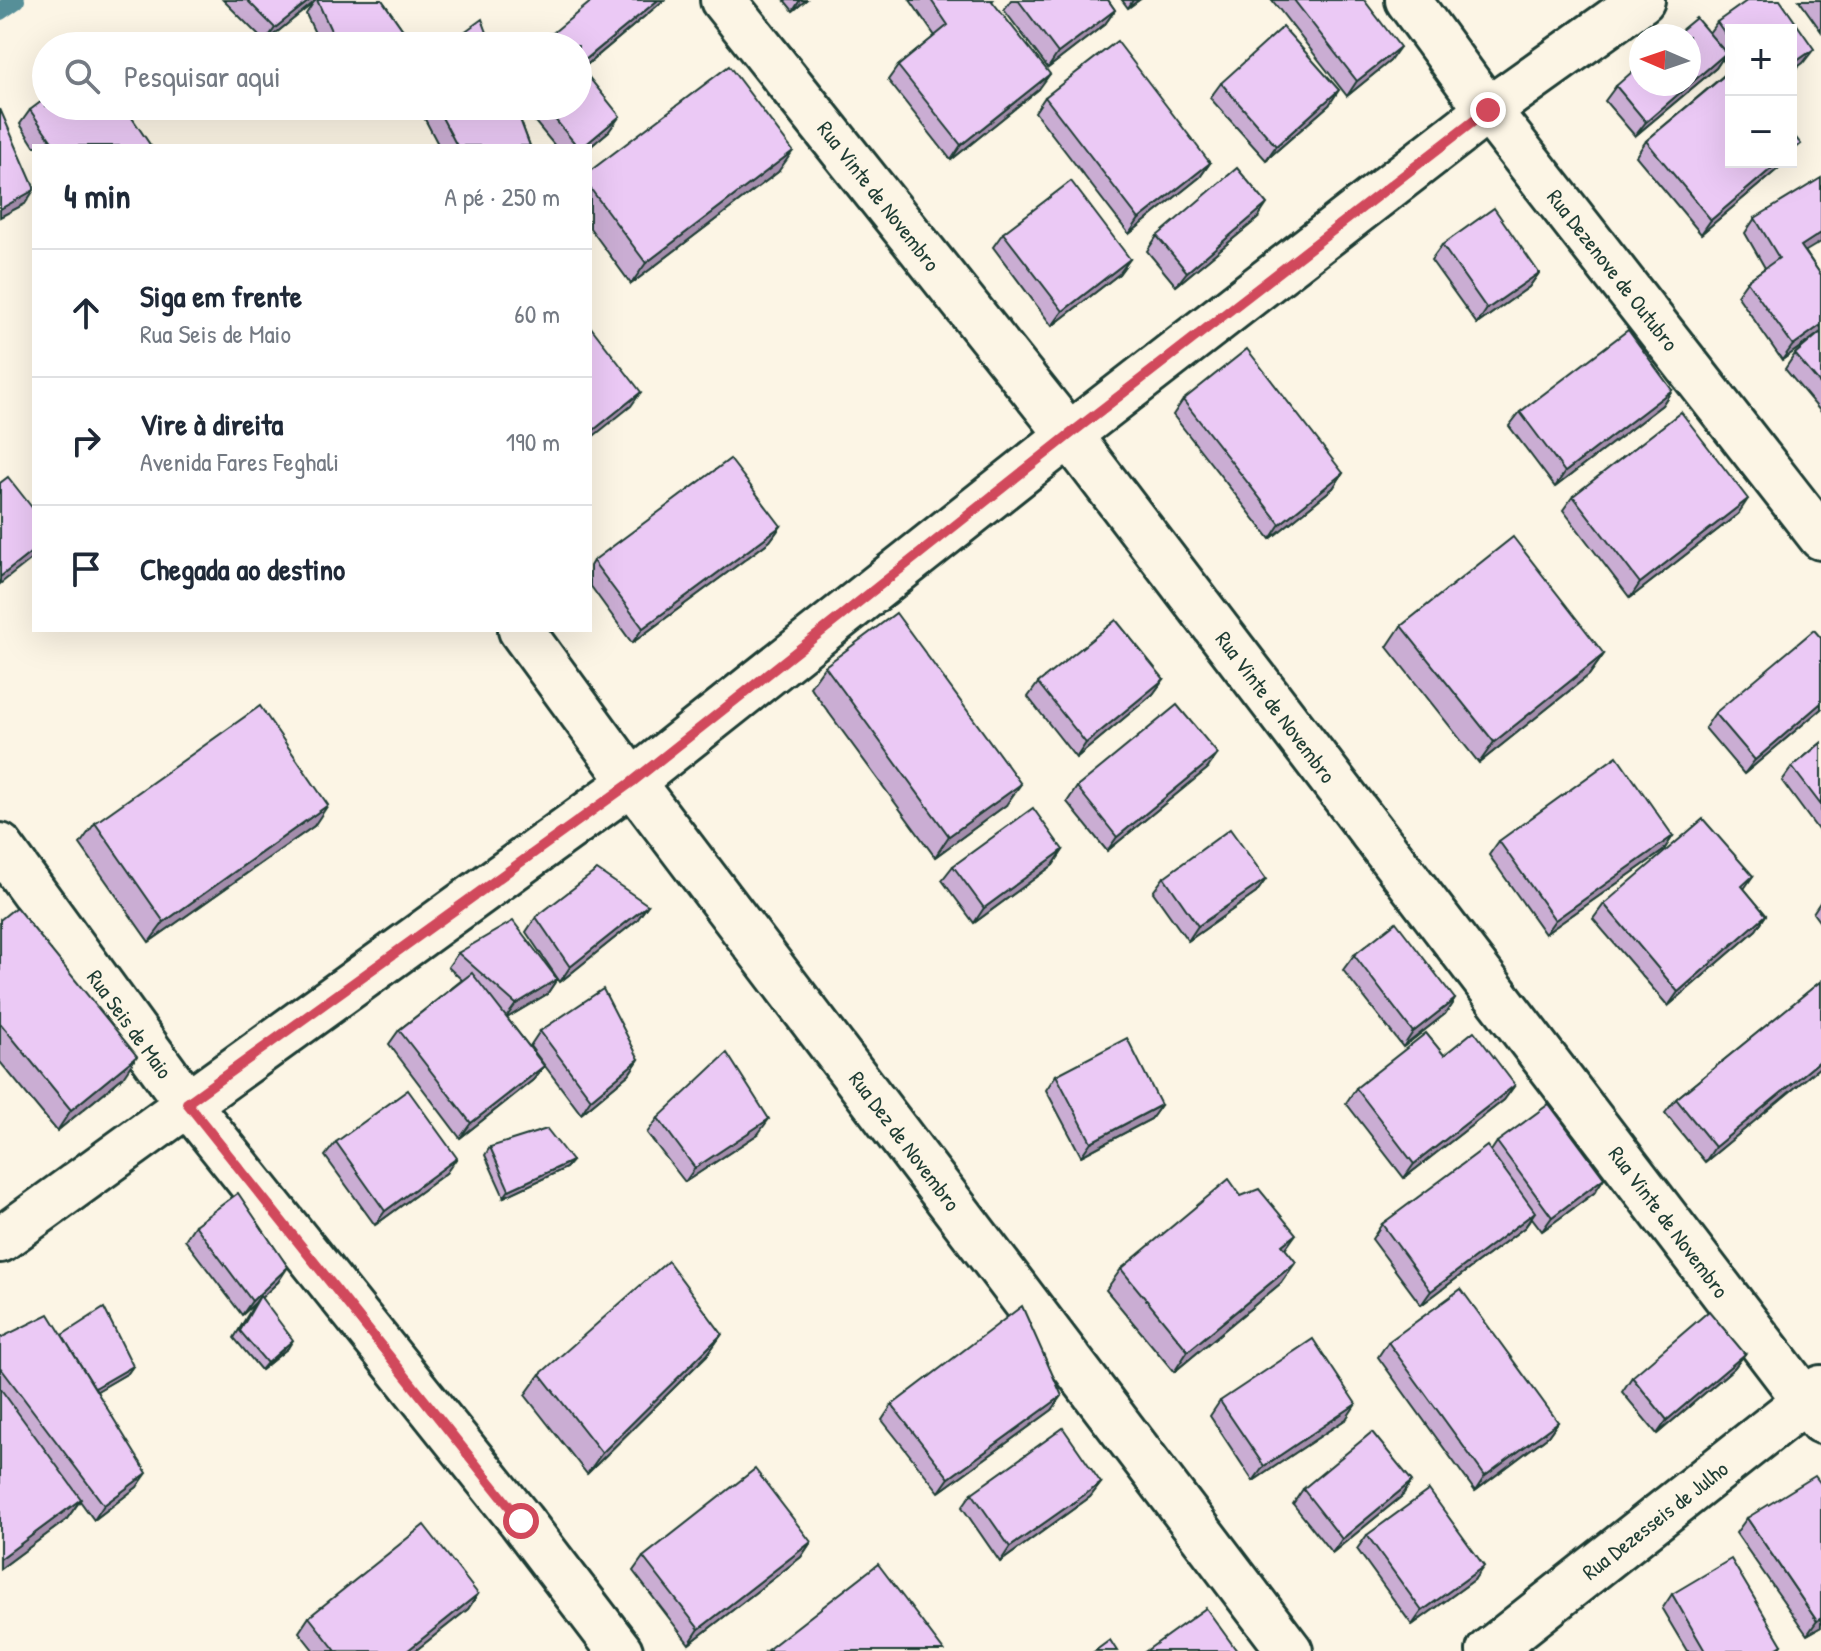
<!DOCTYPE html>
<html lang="pt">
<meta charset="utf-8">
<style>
body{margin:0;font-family:"Patrick Hand",sans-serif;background:#f6f6f7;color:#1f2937}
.controls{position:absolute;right:24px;top:24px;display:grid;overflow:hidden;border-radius:0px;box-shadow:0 8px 32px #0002}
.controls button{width:72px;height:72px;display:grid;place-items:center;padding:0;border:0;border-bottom:2px solid #e0e1e3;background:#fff;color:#1f2937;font:40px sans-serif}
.compass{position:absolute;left:1629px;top:24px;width:72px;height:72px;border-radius:50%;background:#fff;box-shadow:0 8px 32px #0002;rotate:272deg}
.stop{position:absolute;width:24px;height:24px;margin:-18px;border:6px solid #d1495b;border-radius:50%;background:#fff}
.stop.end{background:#d1495b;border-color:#fff;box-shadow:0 2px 8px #0008}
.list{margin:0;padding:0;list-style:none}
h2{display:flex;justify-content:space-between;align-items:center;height:104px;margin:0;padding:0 32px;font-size:34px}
h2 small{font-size:26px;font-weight:400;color:#747a83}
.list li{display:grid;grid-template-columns:52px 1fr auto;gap:24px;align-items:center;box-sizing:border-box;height:128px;padding:0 32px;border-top:2px solid #e0e1e3}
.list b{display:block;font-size:30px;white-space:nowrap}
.list p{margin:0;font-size:26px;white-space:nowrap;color:#747a83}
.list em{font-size:26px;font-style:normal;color:#747a83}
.icon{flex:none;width:44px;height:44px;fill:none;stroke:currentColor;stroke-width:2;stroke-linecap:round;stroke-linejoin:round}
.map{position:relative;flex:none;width:1821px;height:1651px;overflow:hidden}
.search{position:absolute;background:#fff;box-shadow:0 8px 32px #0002;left:32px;top:32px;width:560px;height:88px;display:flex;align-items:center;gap:20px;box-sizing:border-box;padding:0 28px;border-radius:44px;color:#747a83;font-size:30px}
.panel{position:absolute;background:#fff;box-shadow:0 8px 32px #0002;left:32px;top:144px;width:560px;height:488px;border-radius:0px}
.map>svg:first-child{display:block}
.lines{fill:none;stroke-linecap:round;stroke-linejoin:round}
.stream{stroke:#578f98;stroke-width:18}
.minor-casing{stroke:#1f3d34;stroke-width:50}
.minor{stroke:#fcf5e5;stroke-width:44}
.wall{fill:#caadd3;stroke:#1f3d34;stroke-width:2}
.shaded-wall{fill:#a48dac;stroke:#1f3d34;stroke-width:2}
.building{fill:#ebc9f5;stroke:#1f3d34;stroke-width:2}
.route{stroke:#d1495b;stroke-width:10}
.labels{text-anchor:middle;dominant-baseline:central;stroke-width:7;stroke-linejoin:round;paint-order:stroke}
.street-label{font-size:22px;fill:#1f3d34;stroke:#fcf5e5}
</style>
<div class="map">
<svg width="1821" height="1651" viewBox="0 0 1821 1651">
<rect width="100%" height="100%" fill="#fcf5e5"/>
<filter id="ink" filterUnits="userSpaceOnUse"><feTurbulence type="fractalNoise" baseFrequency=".0125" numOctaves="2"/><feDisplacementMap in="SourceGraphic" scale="16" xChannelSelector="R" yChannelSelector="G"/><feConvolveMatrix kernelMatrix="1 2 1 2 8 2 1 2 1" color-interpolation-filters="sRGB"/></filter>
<g filter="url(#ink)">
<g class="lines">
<path class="stream" d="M0,11L16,0"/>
<defs>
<g id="minor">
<path d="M723,0L1069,435L1821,1421"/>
<path d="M1408,0L1488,110L1821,537"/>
<path d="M521,630L632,782L1290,1651"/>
<path d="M0,846L187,1103L521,1521L620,1651"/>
<path d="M0,1240L632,782L1069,435L1488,110L1642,0"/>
<path d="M1489,1651L1821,1388"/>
</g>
</defs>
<use href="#minor" class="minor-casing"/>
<use href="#minor" class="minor"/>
</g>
<g class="wall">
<path d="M223,0H382L410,40L406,46H321L306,14L313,3L265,42Z"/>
<path d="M593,0H664L582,69L609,131L590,147L555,146L522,106H578V46Z"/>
<path d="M784,0H806L793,11Z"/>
<path d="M910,0H993L992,1L1039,89L951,160L888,80L898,66L935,36Z"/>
<path d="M1011,0H1108L1115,10L1105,24L1048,68L1004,10Z"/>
<path d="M1122,0H1139L1128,8Z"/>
<path d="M1272,0H1364L1390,61L1347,96Z"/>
<path d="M1799,0H1821V31Z"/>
<path d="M1717,22L1803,63L1731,30V162H1786L1701,234L1636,156L1646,141L1730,70L1722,59L1716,68L1635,136L1605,101L1616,86L1709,33Z"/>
<path d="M1221,83L1329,105L1266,160L1210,98Z"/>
<path d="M1045,97L1210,163L1200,177L1129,234L1035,112Z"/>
<path d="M418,106H515L530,146H439Z"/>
<path d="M30,110L151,146H34L20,124Z"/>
<path d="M590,171L778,172L631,284L590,228Z"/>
<path d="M1755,218L1805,251L1821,275V412L1785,369L1795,354L1817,335L1782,360L1737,295L1747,281L1765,268L1745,233Z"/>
<path d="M1257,219L1176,286L1147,251L1157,236Z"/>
<path d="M1003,233L1130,259L1119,274L1052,326L993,247Z"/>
<path d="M1442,245L1539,273L1529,287L1477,324L1431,260Z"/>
<path d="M1672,390L1662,405L1555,487L1509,426L1520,412Z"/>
<path d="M1183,400L1343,473L1333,488L1270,539L1173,415Z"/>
<path d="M1573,496L1738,514L1630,598L1563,510Z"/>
<path d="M781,526L770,541L632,643L590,585V566L593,561Z"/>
<path d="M1401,626L1604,654L1589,675L1479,763L1387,647Z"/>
<path d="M825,666L1006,805L935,857L810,687Z"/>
<path d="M1164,679L1153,694L1076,758L1028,697L1038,683Z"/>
<path d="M1821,709L1744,774L1705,728L1715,713Z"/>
<path d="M1821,743V834L1782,781L1792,767Z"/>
<path d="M1207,769L1107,851L1067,802L1077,787Z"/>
<path d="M95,823L314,826L149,942L80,844Z"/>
<path d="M1673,836L1663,851L1545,934L1489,855L1499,841Z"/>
<path d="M1063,850L1053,865L974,923L942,880L953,866Z"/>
<path d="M1753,876L1744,889L1766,915L1756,930L1668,1006L1593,919L1604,904Z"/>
<path d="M1164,877L1266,879L1256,893L1188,941L1153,892Z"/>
<path d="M1821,901V924L1813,913Z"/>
<path d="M648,905L637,920L560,982L526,932L536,917Z"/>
<path d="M0,920L123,1077L57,1131L0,1062Z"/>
<path d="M458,953L557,979L547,994L507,1018L544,1066L533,1080L460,1138L389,1044L399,1030L462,980L448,967Z"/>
<path d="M1354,955L1455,999L1445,1014L1403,1047L1343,970Z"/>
<path d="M1821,981V1066L1705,1162L1665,1113L1676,1099Z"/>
<path d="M540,1031L639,1059L629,1074L581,1114L530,1046Z"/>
<path d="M1444,1055L1515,1085L1504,1100L1404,1178L1346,1103L1356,1088Z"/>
<path d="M1056,1075L1161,1105L1151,1119L1081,1156L1046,1090Z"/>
<path d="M658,1118L758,1134L685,1182L647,1133Z"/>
<path d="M336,1142L446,1173L375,1225L325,1156Z"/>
<path d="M1497,1142L1604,1178L1594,1193L1542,1231L1532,1218L1525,1227L1421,1305L1372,1239L1382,1224L1491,1151Z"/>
<path d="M490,1147L572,1161L566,1168L504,1197L485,1155Z"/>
<path d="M1241,1196L1281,1283L1174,1372L1106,1290L1121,1269Z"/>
<path d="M195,1225L278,1282L261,1297L288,1348L261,1370L234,1338L255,1303L242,1315L185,1240Z"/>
<path d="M722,1334L707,1355L587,1474L525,1395L540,1374Z"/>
<path d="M62,1335L133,1366L128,1373L97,1391L137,1487L94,1520L80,1501L66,1520L0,1569V1338Z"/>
<path d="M1388,1342L1558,1422L1548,1436L1475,1491L1378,1357Z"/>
<path d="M1745,1354L1734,1368L1657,1434L1622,1392L1632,1377Z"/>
<path d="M1220,1401L1346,1419L1253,1481L1210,1416Z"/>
<path d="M892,1405L1052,1410L939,1492L882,1420Z"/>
<path d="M1101,1483L1090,1497L1000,1562L962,1507L972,1493Z"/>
<path d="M1303,1489L1402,1496L1332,1553L1293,1504Z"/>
<path d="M1747,1518L1821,1627L1807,1635L1736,1533Z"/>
<path d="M1367,1535L1474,1580L1412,1625L1357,1549Z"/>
<path d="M811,1542L801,1557L689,1644L633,1571L643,1557Z"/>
<path d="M478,1594L468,1609L415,1651H314L299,1632L309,1617Z"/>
<path d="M1672,1594L1782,1645L1778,1651H1687L1662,1609Z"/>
</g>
<g class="shaded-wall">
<path d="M310,0H316L313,3L265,42L275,28Z"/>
<path d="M658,0H664L578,72V66Z"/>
<path d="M800,0H806L793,11Z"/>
<path d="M1133,0H1139L1128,8Z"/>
<path d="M1115,10L1105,24L1048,68L1058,53Z"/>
<path d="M1400,47L1390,61L1347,96L1357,81Z"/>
<path d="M1814,49L1803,63L1791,72V65Z"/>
<path d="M1726,53L1716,68L1635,136L1646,122Z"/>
<path d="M1050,74L1039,89L951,160L961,145Z"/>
<path d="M1339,90L1329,105L1266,160L1276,146Z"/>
<path d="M620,116L609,131L590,147L584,146Z"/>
<path d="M793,151L778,172L631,284L646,263Z"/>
<path d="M1779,162H1786L1701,234L1711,220Z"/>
<path d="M1210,163L1200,177L1129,234L1139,219Z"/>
<path d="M34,190L25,204L0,217V209Z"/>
<path d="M1267,204L1257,219L1176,286L1187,272Z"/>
<path d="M1821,233V242L1791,260L1801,246Z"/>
<path d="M1130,259L1119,274L1052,326L1063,311Z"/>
<path d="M1539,273L1529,287L1477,324L1487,309Z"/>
<path d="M1821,325V332L1782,360L1793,345Z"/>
<path d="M1672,390L1662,405L1555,487L1565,472Z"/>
<path d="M641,392L631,406L590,439V433Z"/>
<path d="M1343,473L1333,488L1270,539L1280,524Z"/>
<path d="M1748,499L1738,514L1630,598L1640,583Z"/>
<path d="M781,526L770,541L632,643L643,628Z"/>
<path d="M34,550V557L0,584V577Z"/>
<path d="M1604,654L1589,675L1479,763L1494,742Z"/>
<path d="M1164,679L1153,694L1076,758L1086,743Z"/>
<path d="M1821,703V709L1744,774L1755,760Z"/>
<path d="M1218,754L1207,769L1107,851L1117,837Z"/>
<path d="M1021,784L1006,805L935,857L949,836Z"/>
<path d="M328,805L314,826L149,942L164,922Z"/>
<path d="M1673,836L1663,851L1545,934L1555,920Z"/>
<path d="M1063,850L1053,865L974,923L984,908Z"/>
<path d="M1266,879L1256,893L1188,941L1198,926Z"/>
<path d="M648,905L637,920L560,982L570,967Z"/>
<path d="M1766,915L1756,930L1668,1006L1678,992Z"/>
<path d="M557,979L547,994L505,1019L516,1004Z"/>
<path d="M1455,999L1445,1014L1403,1047L1413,1032Z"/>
<path d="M137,1056L123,1077L57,1131L71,1110Z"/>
<path d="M639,1059L629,1074L581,1114L591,1099Z"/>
<path d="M1821,1060V1066L1705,1162L1715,1147Z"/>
<path d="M544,1066L533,1080L460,1138L471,1123Z"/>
<path d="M1515,1085L1504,1100L1404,1178L1414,1164Z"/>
<path d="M1161,1105L1151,1119L1081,1156L1091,1142Z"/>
<path d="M769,1119L758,1134L685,1182L695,1168Z"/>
<path d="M457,1158L446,1173L375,1225L385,1211Z"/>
<path d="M572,1161L566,1168L504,1197L509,1190Z"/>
<path d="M1604,1178L1594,1193L1542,1231L1552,1217Z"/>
<path d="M1535,1212L1525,1227L1421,1305L1431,1291Z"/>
<path d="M1296,1234L1281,1255L1282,1245Z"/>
<path d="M1296,1262L1281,1283L1174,1372L1188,1351Z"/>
<path d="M288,1267L278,1282L257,1302L260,1296L255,1303L242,1315L252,1301Z"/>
<path d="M722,1334L707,1355L587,1474L602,1453Z"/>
<path d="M293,1340L288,1348L261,1370L267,1363Z"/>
<path d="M1745,1354L1734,1368L1657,1434L1667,1420Z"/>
<path d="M133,1366L128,1373L82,1400L88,1392Z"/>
<path d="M1062,1396L1052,1410L939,1492L949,1478Z"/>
<path d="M1356,1404L1346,1419L1253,1481L1264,1466Z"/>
<path d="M1558,1422L1548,1436L1475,1491L1485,1476Z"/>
<path d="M147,1473L137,1487L94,1520L104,1505Z"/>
<path d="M1412,1481L1402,1496L1332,1553L1342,1539Z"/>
<path d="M1101,1483L1090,1497L1000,1562L1010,1547Z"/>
<path d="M81,1499L66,1520L0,1569V1559Z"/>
<path d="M811,1542L801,1557L689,1644L699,1629Z"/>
<path d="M1484,1566L1474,1580L1412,1625L1422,1611Z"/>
<path d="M478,1594L468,1609L415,1651H407Z"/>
<path d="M1821,1618V1627L1807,1635L1817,1621Z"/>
</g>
<g class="building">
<path d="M247,0H310L275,28Z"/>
<path d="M317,0H382L410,40L405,46H338Z"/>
<path d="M593,0H658L579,65L620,116L584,146H577L544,106H578V46H537Z"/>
<path d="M931,0H991L1050,74L961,145L898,66L948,25Z"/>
<path d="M1018,0H1108L1115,10L1058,53Z"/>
<path d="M1294,0H1364L1400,47L1357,81Z"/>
<path d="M1748,0H1780L1814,49L1791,65V30H1731V42L1717,22Z"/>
<path d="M1696,18L1726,53L1646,122L1616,86L1641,64V84H1689V36H1674Z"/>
<path d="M482,19L492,46H445Z"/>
<path d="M1283,27L1339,90L1276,146L1221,83Z"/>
<path d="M1117,41L1210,163L1139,219L1045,97Z"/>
<path d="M729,66L793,151L646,263L590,188V171Z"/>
<path d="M1731,70V162H1779L1711,220L1646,141Z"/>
<path d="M46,98V106H124L151,146H55L30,110Z"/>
<path d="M436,106H515L530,146H457Z"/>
<path d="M0,109L34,187V190L0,209Z"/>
<path d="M1791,132L1801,144L1791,152Z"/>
<path d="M1237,168L1267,204L1187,272L1157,236Z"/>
<path d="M1821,178V233L1801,246L1821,275V325L1793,345L1747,281L1779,258L1755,218Z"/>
<path d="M1071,181L1130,259L1063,311L1003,233Z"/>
<path d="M1494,208L1539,273L1487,309L1442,245Z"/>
<path d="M590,326L641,392L590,433Z"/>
<path d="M1628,330L1672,390L1565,472L1520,412Z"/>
<path d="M1821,332V385L1795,354Z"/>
<path d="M1247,349L1343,473L1280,524L1183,400Z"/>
<path d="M1681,412L1748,499L1640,583L1573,496Z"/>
<path d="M730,459L781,526L643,628L593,561Z"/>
<path d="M8,477L34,510V550L0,577V483Z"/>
<path d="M1513,537L1604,654L1494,742L1401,626Z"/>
<path d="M896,613L1021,784L949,836L825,666Z"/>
<path d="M1116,620L1164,679L1086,743L1038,683Z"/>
<path d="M1814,630L1821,638V703L1755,760L1715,713Z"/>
<path d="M1177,705L1218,754L1117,837L1077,787Z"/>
<path d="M260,706L328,805L164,922L95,823Z"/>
<path d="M1821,743V805L1792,767Z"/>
<path d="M1617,756L1673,836L1555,920L1499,841Z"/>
<path d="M1033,808L1063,850L984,908L953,866Z"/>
<path d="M1703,819L1753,876L1742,886L1766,915L1678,992L1604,904Z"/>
<path d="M1230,829L1266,879L1198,926L1164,877Z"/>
<path d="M597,870L648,905L570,967L536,917Z"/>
<path d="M16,907L137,1056L71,1110L0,1023V920Z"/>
<path d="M513,921L557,979L516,1004L458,953Z"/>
<path d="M1396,922L1455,999L1413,1032L1354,955Z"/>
<path d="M472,973L544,1066L471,1123L399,1030Z"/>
<path d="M1821,981V1060L1715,1147L1676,1099Z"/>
<path d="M603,989L639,1059L591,1099L540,1031Z"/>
<path d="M1474,1031L1515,1085L1414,1164L1356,1088L1426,1033L1444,1055Z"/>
<path d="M1127,1038L1161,1105L1091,1142L1056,1075Z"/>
<path d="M727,1053L769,1119L695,1168L658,1118Z"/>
<path d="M408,1090L457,1158L385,1211L336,1142Z"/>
<path d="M1549,1104L1604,1178L1552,1217L1497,1142Z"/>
<path d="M547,1129L572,1161L509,1190L490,1147Z"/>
<path d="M1487,1146L1535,1212L1431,1291L1382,1224Z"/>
<path d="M1229,1179L1241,1196L1259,1189L1296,1234L1282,1245L1296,1262L1188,1351L1121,1269Z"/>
<path d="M238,1193L288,1267L252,1301L195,1225Z"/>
<path d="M668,1261L722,1334L602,1453L540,1374Z"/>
<path d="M1461,1289L1558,1422L1485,1476L1388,1342Z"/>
<path d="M260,1296L293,1340L267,1363L240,1331Z"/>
<path d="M1022,1306L1062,1396L949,1478L892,1405Z"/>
<path d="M104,1308L133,1366L95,1388L62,1335Z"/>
<path d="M1709,1311L1745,1354L1667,1420L1632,1377Z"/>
<path d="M49,1314L147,1473L104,1505L0,1367V1338Z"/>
<path d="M1313,1339L1356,1404L1264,1466L1220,1401Z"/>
<path d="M0,1388L81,1499L0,1559Z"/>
<path d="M1063,1428L1101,1483L1010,1547L972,1493Z"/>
<path d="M1372,1432L1412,1481L1342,1539L1303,1489Z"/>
<path d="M755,1469L811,1542L699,1629L643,1557Z"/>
<path d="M1815,1476L1821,1484V1618L1817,1621L1747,1518Z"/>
<path d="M1429,1490L1484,1566L1422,1611L1367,1535Z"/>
<path d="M424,1525L478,1594L407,1651H336L309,1617Z"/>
<path d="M1731,1559L1782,1645L1772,1651H1705L1672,1594Z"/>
<path d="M878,1564L944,1651H766Z"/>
<path d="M1206,1608L1237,1651H1146Z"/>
<path d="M1110,1640L1117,1651H1095Z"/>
</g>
</g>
<g class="lines" filter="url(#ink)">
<path class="route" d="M521,1521L187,1103L632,782L1069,435L1488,110"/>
</g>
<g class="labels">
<g class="street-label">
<text transform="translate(879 196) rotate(52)">Rua Vinte de Novembro</text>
<text transform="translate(1613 270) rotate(52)">Rua Dezenove de Outubro</text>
<text transform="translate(1276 707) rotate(53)">Rua Vinte de Novembro</text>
<text transform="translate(130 1024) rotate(54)">Rua Seis de Maio</text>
<text transform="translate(905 1141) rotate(53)">Rua Dez de Novembro</text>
<text transform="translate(1669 1222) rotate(53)">Rua Vinte de Novembro</text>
<text transform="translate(1655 1520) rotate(-38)">Rua Dezesseis de Julho</text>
</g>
</g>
</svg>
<div class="controls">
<button>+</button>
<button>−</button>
</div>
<svg class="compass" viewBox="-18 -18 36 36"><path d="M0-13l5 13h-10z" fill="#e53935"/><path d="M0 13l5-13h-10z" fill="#747a83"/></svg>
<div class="stop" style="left:521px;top:1521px"></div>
<div class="stop end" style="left:1488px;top:110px"></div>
<div class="search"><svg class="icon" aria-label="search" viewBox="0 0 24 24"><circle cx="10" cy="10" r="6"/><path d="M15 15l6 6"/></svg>Pesquisar aqui</div>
<section class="panel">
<h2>4 min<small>A pé · 250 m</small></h2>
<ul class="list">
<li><svg class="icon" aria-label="ahead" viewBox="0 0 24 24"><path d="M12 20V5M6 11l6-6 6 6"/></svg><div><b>Siga em frente</b><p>Rua Seis de Maio</p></div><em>60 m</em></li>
<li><svg class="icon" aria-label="right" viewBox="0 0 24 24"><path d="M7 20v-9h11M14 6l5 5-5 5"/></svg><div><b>Vire à direita</b><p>Avenida Fares Feghali</p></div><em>190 m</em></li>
<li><svg class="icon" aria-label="arrive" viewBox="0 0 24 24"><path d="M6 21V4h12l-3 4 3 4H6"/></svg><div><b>Chegada ao destino</b></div></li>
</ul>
</section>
</div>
